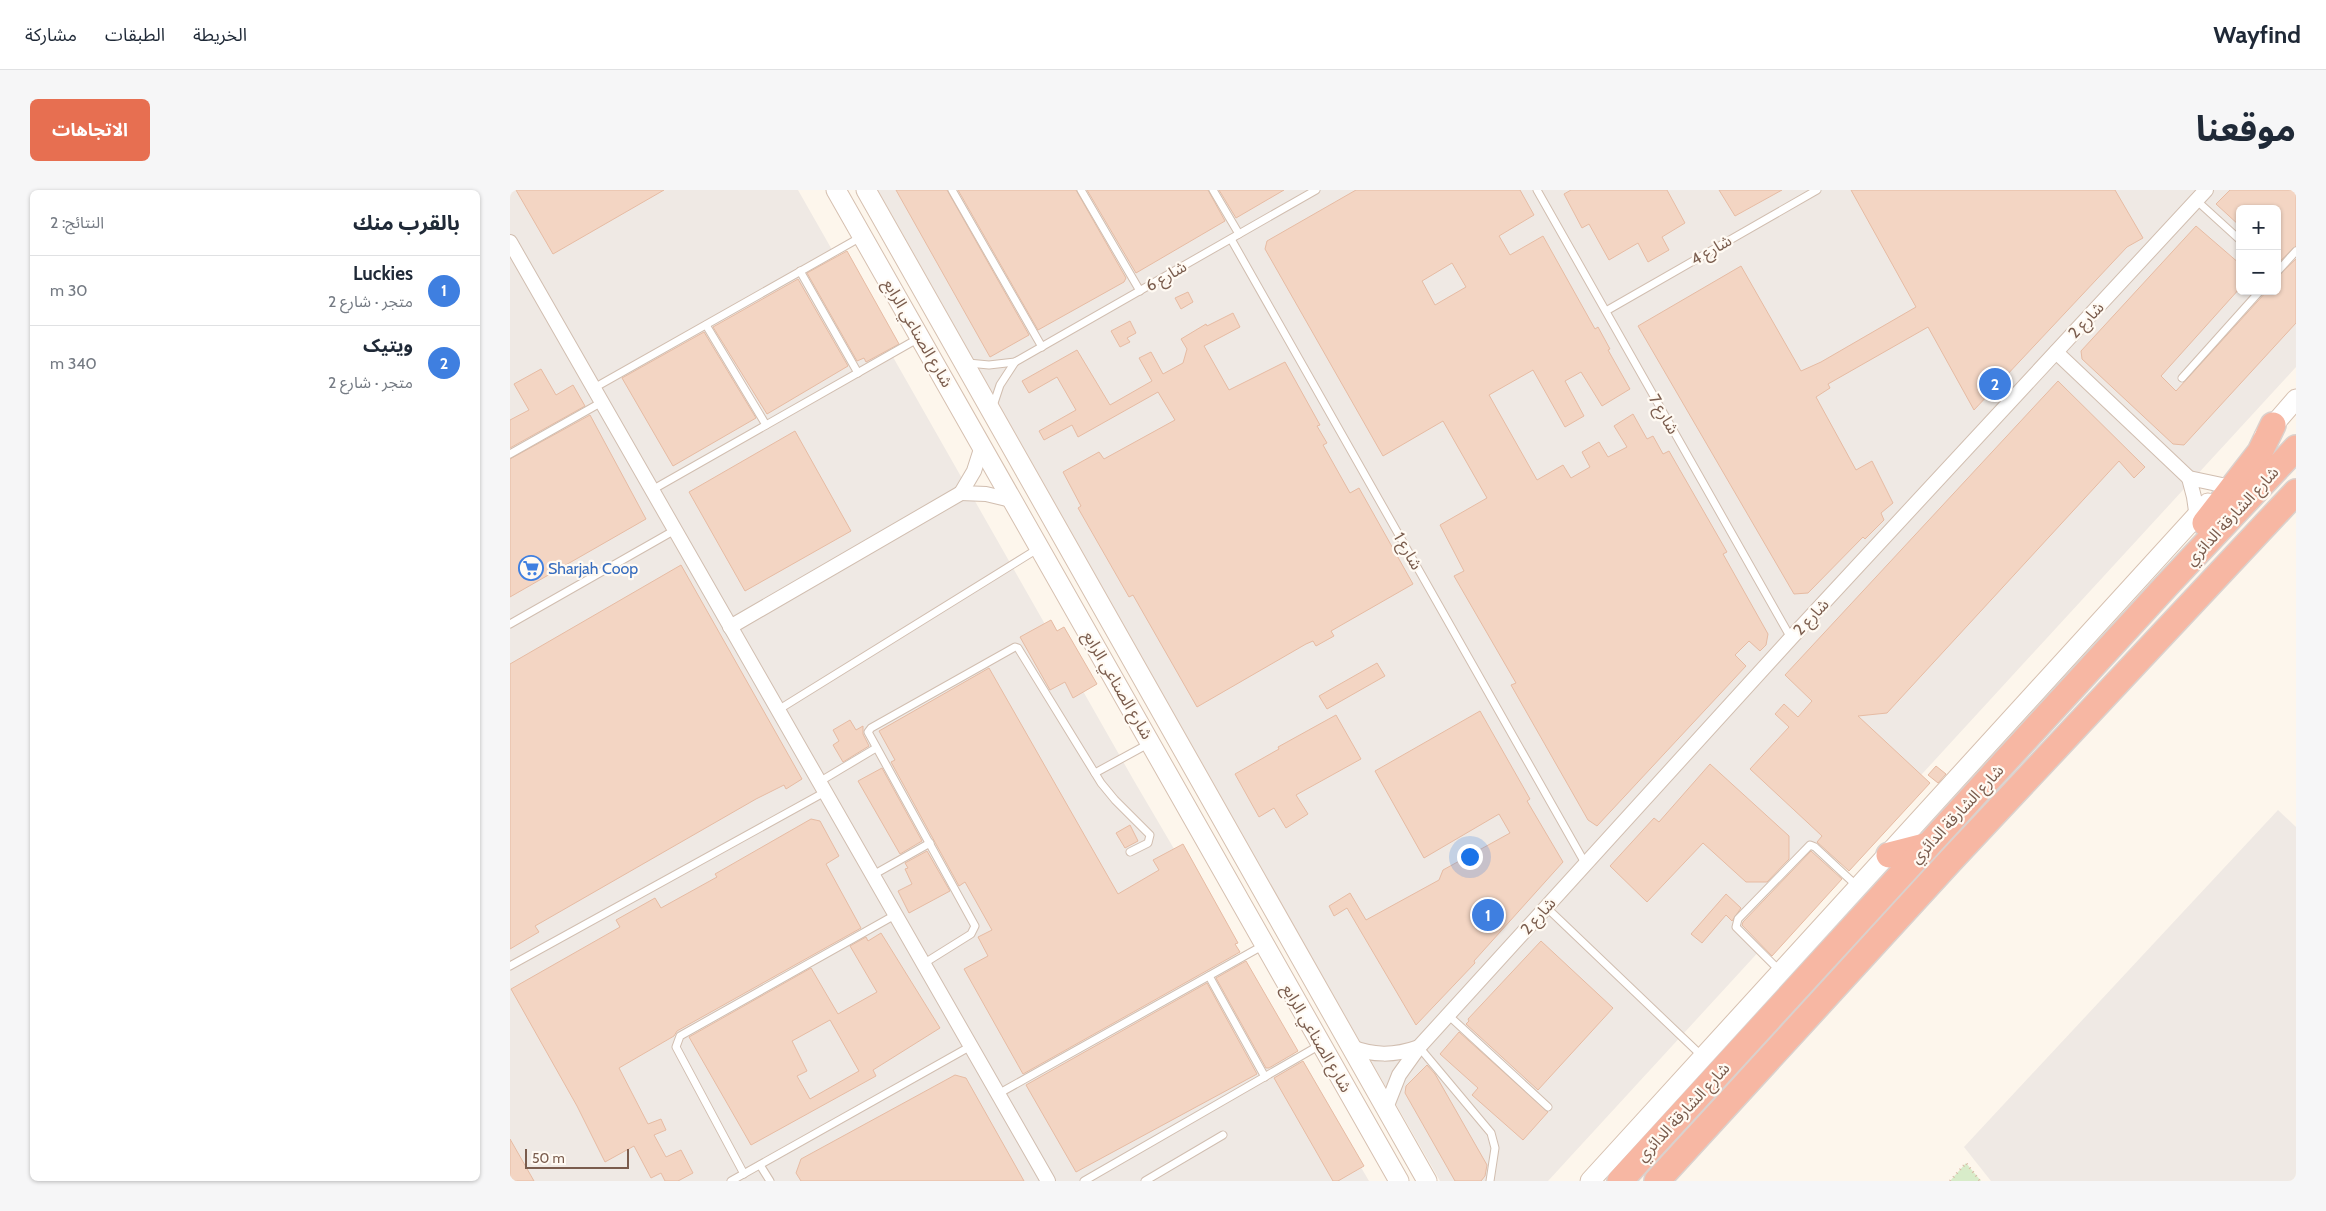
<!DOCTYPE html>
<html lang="ar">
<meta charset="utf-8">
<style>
body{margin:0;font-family:Cabin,"Noto Sans Arabic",sans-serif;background:#f6f6f7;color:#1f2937;direction:rtl}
.controls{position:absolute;right:15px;top:15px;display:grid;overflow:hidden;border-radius:8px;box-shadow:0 1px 4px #0004}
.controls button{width:45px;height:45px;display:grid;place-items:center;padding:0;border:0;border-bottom:1px solid #e0e1e3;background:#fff;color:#1f2937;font:25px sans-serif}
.scale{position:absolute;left:15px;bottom:12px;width:104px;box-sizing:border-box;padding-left:5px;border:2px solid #7a5c4d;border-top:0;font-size:14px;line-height:18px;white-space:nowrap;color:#7a5c4d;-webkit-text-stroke:4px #fffaf3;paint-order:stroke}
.you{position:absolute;left:959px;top:666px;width:18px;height:18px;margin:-12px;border:4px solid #fff;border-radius:50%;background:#1a73e8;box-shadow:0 0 0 8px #1a73e833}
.badge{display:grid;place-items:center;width:32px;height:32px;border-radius:50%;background:#e76f51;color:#fff;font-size:16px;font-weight:700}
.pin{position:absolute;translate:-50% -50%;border:2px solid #fff;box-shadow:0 1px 5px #0006}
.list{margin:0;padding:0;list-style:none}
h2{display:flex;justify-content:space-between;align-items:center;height:65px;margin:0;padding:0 20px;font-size:21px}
h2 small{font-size:16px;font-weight:400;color:#747a83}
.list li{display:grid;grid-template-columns:32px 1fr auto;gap:15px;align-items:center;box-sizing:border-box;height:70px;padding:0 20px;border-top:1px solid #e0e1e3}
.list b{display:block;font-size:19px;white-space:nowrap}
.list p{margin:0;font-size:16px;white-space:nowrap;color:#747a83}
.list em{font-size:16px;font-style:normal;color:#747a83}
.map{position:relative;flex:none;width:1786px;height:991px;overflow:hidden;direction:ltr;border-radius:8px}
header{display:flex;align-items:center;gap:30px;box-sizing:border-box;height:70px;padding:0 25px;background:#fff;border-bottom:1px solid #e0e1e3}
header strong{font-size:24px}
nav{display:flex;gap:28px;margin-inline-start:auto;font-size:18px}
.intro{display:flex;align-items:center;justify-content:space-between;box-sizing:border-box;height:120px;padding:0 30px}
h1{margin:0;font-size:35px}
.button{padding:12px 22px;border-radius:8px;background:#e76f51;color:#fff;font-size:18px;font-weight:700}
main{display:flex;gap:30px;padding:0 30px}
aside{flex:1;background:#fff;border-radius:8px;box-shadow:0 1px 4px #0004}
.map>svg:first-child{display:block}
.industrial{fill:#efe9e4;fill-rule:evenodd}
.green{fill:#d8ecc9}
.building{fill:#f3d5c3;stroke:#e6bba3;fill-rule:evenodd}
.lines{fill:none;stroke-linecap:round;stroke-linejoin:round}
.lane-casing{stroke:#d1beb0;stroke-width:9}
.street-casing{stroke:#d1beb0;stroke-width:16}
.secondary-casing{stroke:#d6c0b0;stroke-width:21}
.highway-casing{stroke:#dad1cd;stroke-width:28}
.path{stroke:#d9b8a5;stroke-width:2.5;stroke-dasharray:1 4;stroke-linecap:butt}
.lane{stroke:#fff;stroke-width:7}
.street{stroke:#fff;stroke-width:14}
.secondary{stroke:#fff;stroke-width:19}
.highway{stroke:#f7b7a3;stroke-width:25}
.labels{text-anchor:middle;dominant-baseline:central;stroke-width:4.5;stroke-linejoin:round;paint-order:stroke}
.street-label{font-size:16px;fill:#7a5c4d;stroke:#fffaf3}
.shop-label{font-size:16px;fill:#366cbe;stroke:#fffaf3;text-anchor:start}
</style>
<header>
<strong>Wayfind</strong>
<nav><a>الخريطة</a><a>الطبقات</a><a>مشاركة</a></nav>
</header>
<div class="intro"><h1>موقعنا</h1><a class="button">الاتجاهات</a></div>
<main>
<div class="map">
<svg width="1786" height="991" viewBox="0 0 1786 991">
<rect width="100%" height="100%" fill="#fdf6ec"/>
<g class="industrial">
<path d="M0,0H288L623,589L859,991H0Z"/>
<path d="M361,0H1786V177L1038,991H930ZM1730,19H1767V101H1730Z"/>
<path d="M1768,620L1786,637V991H1481L1454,957Z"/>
</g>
<path class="green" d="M1456,973L1471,991H1440Z"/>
<g class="building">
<path d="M6,0H154L43,64Z"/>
<path d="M386,0H437L519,145L480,167Z"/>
<path d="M448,0H566L616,88L614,92L528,140Z"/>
<path d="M577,0H698L715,31L626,83Z"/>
<path d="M709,0H774L726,28Z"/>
<path d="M846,0H1010L1024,25L989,46L1000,65L1033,46L1085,139L1088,137L1100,159L1098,160L1120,199L1092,216L1071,182L1055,191L1074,226L1055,237L1023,180L979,205L1027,290L1053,275L1061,288L1080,277L1072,262L1089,252L1098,267L1117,257L1104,236L1123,224L1137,249L1143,246L1153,264L1159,261L1217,362L1213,364L1258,444L1256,455L1250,461L1239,451L1225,465L1236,476L1087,636L1078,630L1001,495L1006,493L944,386L954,381L930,335L977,308L933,231L873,266L755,59L757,51ZM942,73L956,97L925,115L912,91Z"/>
<path d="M1061,0H1157L1175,33L1152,47L1159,60L1138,72L1128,53L1099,70L1079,34L1072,38L1054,4Z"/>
<path d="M1209,0H1272L1225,26Z"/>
<path d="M1341,0H1605L1633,48L1617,57L1464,220L1418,137L1318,194L1320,198L1306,207L1346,280L1362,271L1383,313L1371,323L1374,330L1355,349L1353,347L1298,403L1284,404L1128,136L1231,76L1291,181L1311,172L1406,117Z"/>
<path d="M1720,0H1786V56L1767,74V19H1730V36L1706,14Z"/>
<path d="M1686,36L1730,74V98L1651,186L1666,201L1757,101H1767V87L1786,69V133L1674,255L1663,254L1572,169L1571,161Z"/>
<path d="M337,61L389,154L356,172L354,168L347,171L297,83Z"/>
<path d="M288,89L338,176L257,224L203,137Z"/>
<path d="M678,102L683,112L671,119L665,108Z"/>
<path d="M723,123L730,137L694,156L719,200L775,172L810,235L807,236L817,253L813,255L840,303L849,298L903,394L821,441L824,446L806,456L803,451L796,454L687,517L623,405L619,407L568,318L571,316L553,282L589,262L594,269L665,230L648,202L568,247L562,235L534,250L529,241L566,220L547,187L519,203L512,191L567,160L600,215L642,191L629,168L641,162L653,184L673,173L677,159L671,149L696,134L697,136Z"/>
<path d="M620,131L626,143L617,148L620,152L610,157L601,141Z"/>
<path d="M194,142L246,228L163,276L112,188Z"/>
<path d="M31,179L46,205L63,195L75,216L0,258V230L19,220L4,194Z"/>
<path d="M1548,191L1635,277L1624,288L1609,271L1377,523L1348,526L1420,593L1339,681L1307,652L1312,646L1240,579L1279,537L1265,524L1274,514L1288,527L1302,511L1275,485Z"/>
<path d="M80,225L136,329L0,407V269Z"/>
<path d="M285,241L341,341L235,401L179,302Z"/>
<path d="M171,375L292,589L276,599L274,595L246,609L25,736L29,742L0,759V474Z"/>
<path d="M541,430L547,441L554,437L587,494L563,508L555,492L540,500L510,447Z"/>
<path d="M867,473L875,486L817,519L809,506Z"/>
<path d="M479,478L608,704L649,680L643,670L673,654L728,753L725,754L730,762L513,884L454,779L478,766L468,747L482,740L455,692L449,696L381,572L385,570L369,541Z"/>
<path d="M970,521L1020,609L1017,611L1053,672L964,771L965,773L906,835L837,718L824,726L819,716L840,703L856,730L929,690L933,680L1000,643L989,624L914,668L865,581Z"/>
<path d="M826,525L851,569L786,605L798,624L776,638L764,618L749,627L725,584L769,559L768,557Z"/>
<path d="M340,530L346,540L353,536V544L359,556L333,572L323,555L329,551L323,540Z"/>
<path d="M1200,574L1279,646V669L1257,692H1236L1193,653L1137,712L1100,676L1144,628L1149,632Z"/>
<path d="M1426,576L1436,584L1428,593L1418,585Z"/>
<path d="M372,578L412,651L390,664L348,591Z"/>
<path d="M301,629L310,631L329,666L316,674L351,738L167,841L164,846L109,878L138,934L151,929L156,940L144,945L156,967L171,960L183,983L168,991H155L151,983L141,988L124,956L95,972L67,916L1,799L110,737L106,730L145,708L151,718L207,687L205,684Z"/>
<path d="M620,635L628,651L615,658L606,643Z"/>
<path d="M417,661L440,701L399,723L388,701L402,694L395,679L398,678L395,673Z"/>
<path d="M1301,661L1332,689L1262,766L1232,735L1233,732Z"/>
<path d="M1216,704L1231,718L1222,731L1216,725L1192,753L1181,744Z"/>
<path d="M371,743L430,838L363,880L366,886L241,955L179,847L301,778L328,824L367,802L340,756L356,747L358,751ZM320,830L349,881L300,909L287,886L297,881L282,851Z"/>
<path d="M1031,751L1103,818L1028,900L956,834L959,831L958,829Z"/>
<path d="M736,771L788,861L759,878H756L706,788Z"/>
<path d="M697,793L747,884L566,982L516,895Z"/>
<path d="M949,842L1038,922L1013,950L962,905L968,898L930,864Z"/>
<path d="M793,871L854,976L828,991H823L764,888Z"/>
<path d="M917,875L925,884L977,975L975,986L971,991H945L895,903L896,896Z"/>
<path d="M445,885L456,888L514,991H291L286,983L291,969Z"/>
<path d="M0,949L24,991H0Z"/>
</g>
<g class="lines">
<defs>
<g id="lane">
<path d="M442,0L532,157"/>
<path d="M571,0L630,101"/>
<path d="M703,0L729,44"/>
<path d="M1027,0L1281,448"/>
<path d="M1686,10L1730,50"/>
<path d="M721,49L1075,673"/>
<path d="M290,81L348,183"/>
<path d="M1767,82L1786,61"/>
<path d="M1096,121L1307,0"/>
<path d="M196,135L256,235"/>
<path d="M458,173L479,175L505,172L806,0"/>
<path d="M1672,188L1750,101"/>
<path d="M84,198L351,47"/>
<path d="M483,216L490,195L505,172"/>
<path d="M0,264L92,212"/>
<path d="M142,300L409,148"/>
<path d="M0,434L165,340"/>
<path d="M268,520L529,358"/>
<path d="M585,583L640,553"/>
<path d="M309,592L366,558"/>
<path d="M363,685L420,653"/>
<path d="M1036,717L1193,867"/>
<path d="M413,774L461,744L465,736L358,542L361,538L505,457L508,458L591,593L605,610L640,645L638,653L620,662"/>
<path d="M0,776L315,602"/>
<path d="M1270,781L1226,737L1228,729L1300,655L1305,657L1348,697"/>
<path d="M699,786L755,887"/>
<path d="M938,825L1038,917"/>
<path d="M909,857L981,943L985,958L980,991"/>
<path d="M488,904L754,755"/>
<path d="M250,975L260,991"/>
<path d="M234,984L166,857L170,846L385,725"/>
<path d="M221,991L461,856"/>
<path d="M574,991L810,855"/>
<path d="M635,991L713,945"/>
</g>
<g id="street">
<path d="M0,52L538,991"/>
<path d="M1546,162L1679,288L1712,295"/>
<path d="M1679,288L1684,307L1687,328"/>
<path d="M451,303L476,304L501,310"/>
<path d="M220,437L451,303L464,281L472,256"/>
<path d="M839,856C863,866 884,866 909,857"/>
<path d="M876,918L889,885L909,857L1281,448L1696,0"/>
</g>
<g id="secondary">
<path d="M326,0L889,991"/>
<path d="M356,0L917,991"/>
<path d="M1754,246L1786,209"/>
<path d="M1080,991L1698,313"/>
</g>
<g id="highway">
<path d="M1695,333L1750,262L1763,235"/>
<path d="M1379,665L1418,655"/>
<path d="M1110,991L1656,396L1786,258"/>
<path d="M1147,991L1441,670L1786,302"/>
</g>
</defs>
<use href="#lane" class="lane-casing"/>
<use href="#street" class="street-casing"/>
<use href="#secondary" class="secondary-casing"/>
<use href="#highway" class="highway-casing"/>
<path class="path" d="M1440,991L1456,973L1470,991"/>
<use href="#lane" class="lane"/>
<use href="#street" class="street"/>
<use href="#secondary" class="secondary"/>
<use href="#highway" class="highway"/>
</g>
<defs>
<symbol id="supermarket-ring" viewBox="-11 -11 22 22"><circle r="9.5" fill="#fffaf3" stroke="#3f7fe0" stroke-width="1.5"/><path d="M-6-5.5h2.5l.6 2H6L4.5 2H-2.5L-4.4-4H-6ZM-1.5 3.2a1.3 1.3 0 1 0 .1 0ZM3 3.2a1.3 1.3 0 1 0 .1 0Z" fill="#3f7fe0"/></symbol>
</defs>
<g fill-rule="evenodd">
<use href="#supermarket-ring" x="7" y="364" width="28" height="28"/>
</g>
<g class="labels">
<g class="street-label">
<text transform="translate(1201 60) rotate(-30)">شارع 4</text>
<text transform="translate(656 86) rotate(-30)">شارع 6</text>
<text transform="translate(1576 130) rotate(-47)">شارع 2</text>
<text transform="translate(408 143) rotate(60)">شارع الصناعي الرابع</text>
<text transform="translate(1154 224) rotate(60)">شارع 7</text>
<text transform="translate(1722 326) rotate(-47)">شارع الشارقة الدائري</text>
<text transform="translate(898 361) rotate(60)">شارع 1</text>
<text transform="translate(1301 427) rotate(-47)">شارع 2</text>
<text transform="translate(608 495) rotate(60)">شارع الصناعي الرابع</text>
<text transform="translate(1447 624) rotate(-47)">شارع الشارقة الدائري</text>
<text transform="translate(1028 726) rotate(-48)">شارع 2</text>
<text transform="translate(807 848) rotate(60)">شارع الصناعي الرابع</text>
<text transform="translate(1173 922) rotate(-47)">شارع الشارقة الدائري</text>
</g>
<g class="shop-label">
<text x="38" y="378">Sharjah Coop</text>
</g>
</g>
</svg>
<div class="controls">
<button>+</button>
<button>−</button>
</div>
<div class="scale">50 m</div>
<div class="you"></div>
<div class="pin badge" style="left:978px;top:725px;background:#3f7fe0">1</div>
<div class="pin badge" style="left:1485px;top:194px;background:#3f7fe0">2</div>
</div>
<aside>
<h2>بالقرب منك<small>النتائج: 2</small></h2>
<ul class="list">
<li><span class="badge" style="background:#3f7fe0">1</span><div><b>Luckies</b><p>متجر · شارع 2</p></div><em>30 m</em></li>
<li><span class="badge" style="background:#3f7fe0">2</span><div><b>ویتیک</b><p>متجر · شارع 2</p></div><em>340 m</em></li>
</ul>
</aside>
</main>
